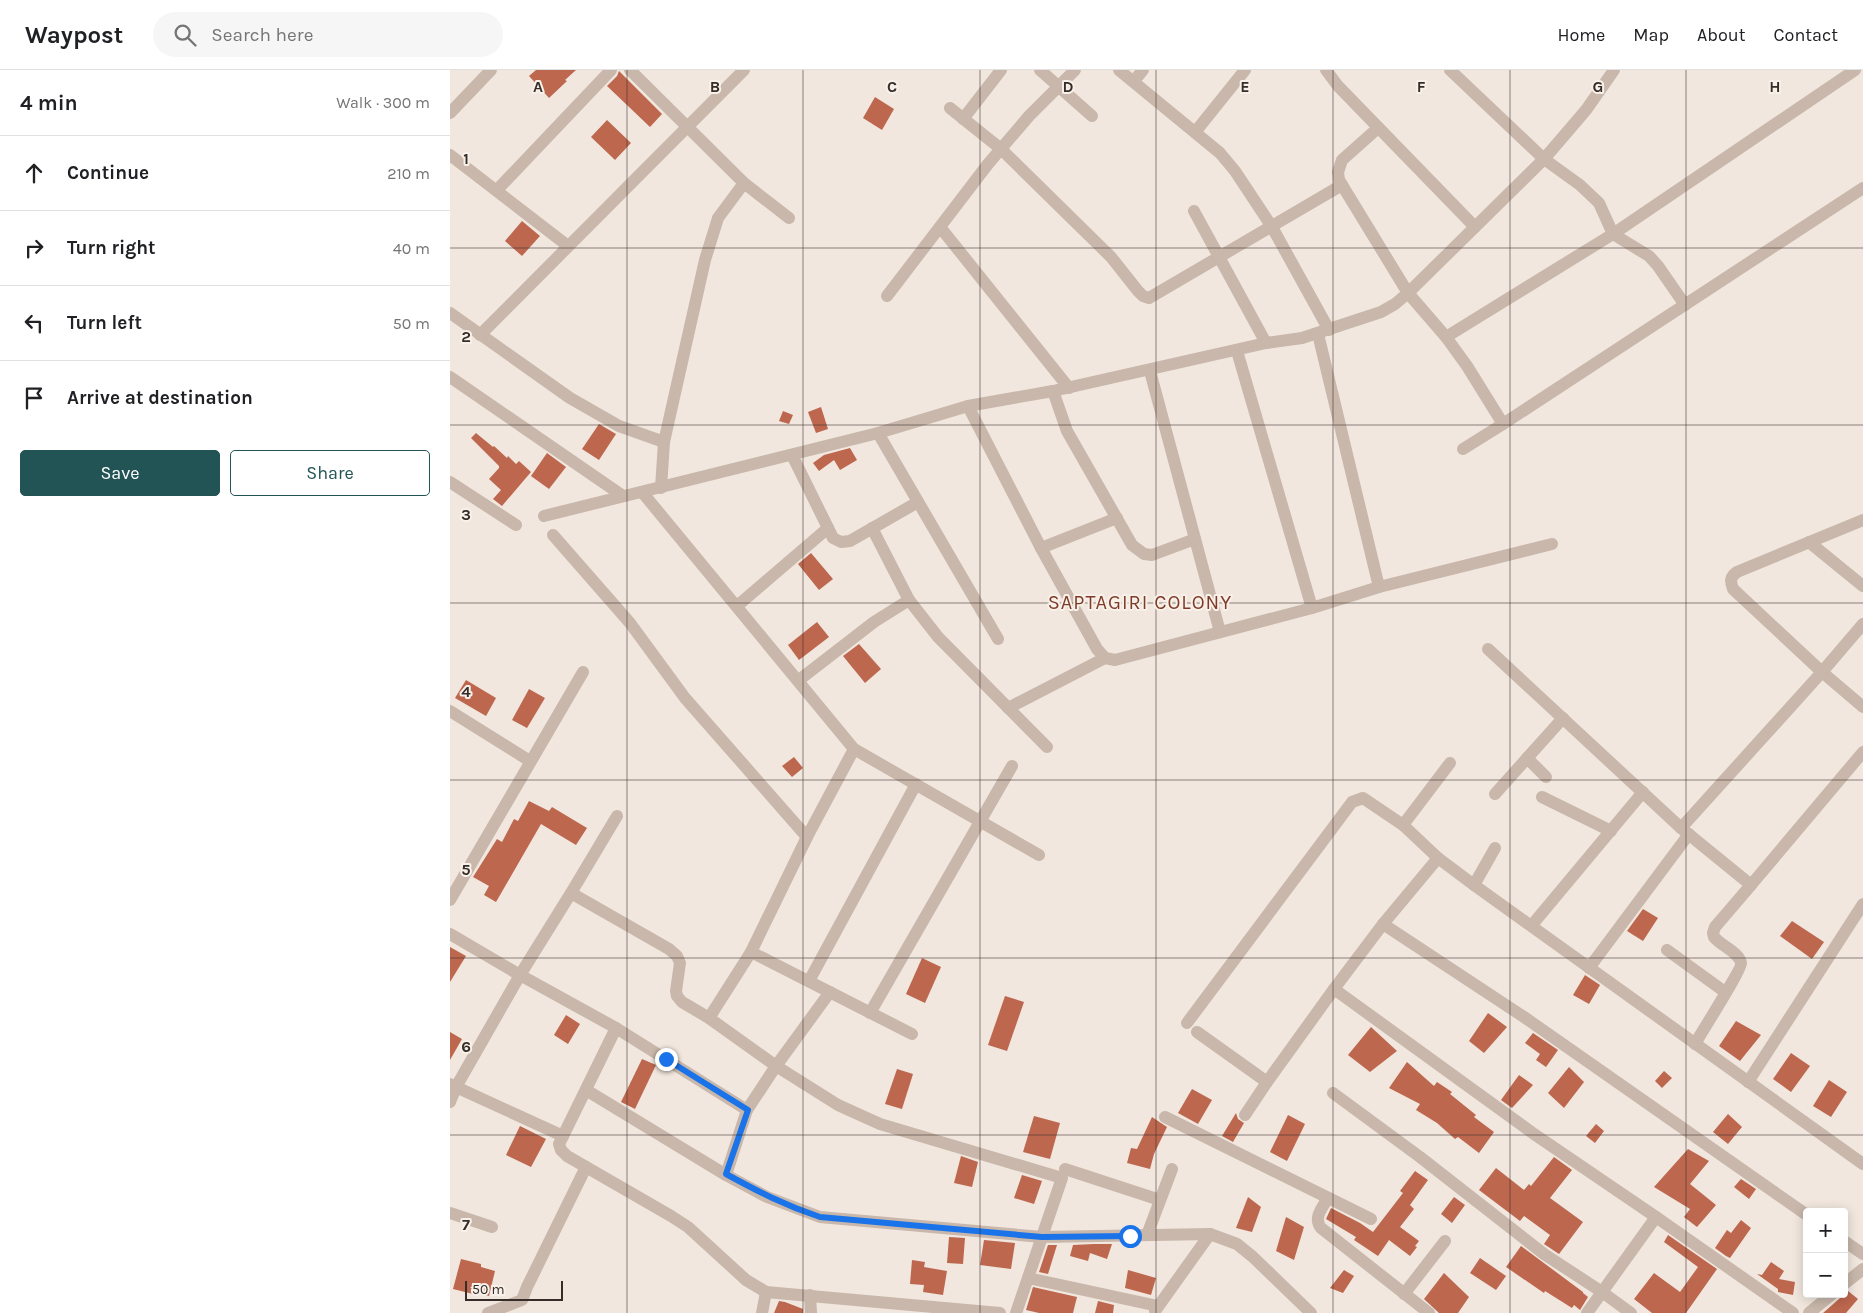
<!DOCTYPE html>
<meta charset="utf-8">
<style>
body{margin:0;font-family:Karla,sans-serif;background:#f6f6f6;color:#202124}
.controls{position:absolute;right:15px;bottom:15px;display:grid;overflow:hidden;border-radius:5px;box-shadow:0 2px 12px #0003}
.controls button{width:45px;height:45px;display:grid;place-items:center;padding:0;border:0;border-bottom:1px solid #e0e0e0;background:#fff;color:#202124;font:25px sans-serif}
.scale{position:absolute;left:15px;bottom:12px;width:98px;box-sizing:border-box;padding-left:5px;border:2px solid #362d29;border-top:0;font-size:14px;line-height:18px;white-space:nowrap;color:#362d29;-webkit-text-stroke:4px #f8f1ea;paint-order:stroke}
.stop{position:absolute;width:15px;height:15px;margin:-11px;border:4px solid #1a73e8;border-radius:50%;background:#fff}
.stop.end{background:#1a73e8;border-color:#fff;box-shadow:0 1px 5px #0008}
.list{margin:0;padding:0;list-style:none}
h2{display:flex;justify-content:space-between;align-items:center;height:65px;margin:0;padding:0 20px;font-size:21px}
h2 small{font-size:16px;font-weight:400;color:#757577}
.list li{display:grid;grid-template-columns:32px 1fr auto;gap:15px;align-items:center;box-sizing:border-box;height:75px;padding:0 20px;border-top:1px solid #e0e0e0}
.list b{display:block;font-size:19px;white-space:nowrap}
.list em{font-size:16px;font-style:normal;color:#757577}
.actions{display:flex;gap:10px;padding:15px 20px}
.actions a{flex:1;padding:11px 0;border:1px solid #225355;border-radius:5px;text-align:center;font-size:18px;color:#225355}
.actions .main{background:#225355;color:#fff}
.icon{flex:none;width:28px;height:28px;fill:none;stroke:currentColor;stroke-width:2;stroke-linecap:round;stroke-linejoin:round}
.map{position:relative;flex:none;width:1413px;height:1243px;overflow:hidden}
header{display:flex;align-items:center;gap:30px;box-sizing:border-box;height:70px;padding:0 25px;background:#fff;border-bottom:1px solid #e0e0e0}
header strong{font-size:24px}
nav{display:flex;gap:28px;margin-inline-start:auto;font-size:18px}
.search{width:350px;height:45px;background:#f6f6f6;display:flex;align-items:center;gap:12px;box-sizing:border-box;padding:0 18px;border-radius:28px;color:#757577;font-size:19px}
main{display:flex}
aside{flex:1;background:#fff}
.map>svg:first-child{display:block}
.building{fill:#bd674f}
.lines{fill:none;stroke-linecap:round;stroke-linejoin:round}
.street{stroke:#c8b7aa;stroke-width:12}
.route{stroke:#1a73e8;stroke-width:6}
.grid{fill:none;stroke:#362d29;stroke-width:1;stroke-opacity:0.55}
.labels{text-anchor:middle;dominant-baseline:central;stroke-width:4;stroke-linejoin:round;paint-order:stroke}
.neighbourhood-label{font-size:20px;letter-spacing:1px;fill:#7f3b28;stroke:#f8f1ea}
.grid-label{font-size:16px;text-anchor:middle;font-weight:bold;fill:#362d29;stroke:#f8f1ea;stroke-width:4;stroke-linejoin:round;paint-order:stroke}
</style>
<header>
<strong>Waypost</strong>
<div class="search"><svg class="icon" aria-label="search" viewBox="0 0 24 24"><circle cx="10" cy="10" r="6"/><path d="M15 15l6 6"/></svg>Search here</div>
<nav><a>Home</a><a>Map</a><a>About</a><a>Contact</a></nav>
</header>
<main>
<aside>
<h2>4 min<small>Walk · 300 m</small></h2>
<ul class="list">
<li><svg class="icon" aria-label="ahead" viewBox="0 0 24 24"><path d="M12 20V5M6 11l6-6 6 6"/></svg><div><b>Continue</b></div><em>210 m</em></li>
<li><svg class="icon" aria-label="right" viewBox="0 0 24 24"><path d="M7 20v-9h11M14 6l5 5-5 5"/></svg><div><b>Turn right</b></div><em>40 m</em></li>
<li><svg class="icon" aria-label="left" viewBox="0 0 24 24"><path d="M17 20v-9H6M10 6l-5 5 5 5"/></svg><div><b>Turn left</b></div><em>50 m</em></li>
<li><svg class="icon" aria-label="arrive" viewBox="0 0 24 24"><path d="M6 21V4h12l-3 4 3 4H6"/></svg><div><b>Arrive at destination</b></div></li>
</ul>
<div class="actions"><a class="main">Save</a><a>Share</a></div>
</aside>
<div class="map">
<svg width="1413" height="1243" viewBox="0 0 1413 1243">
<rect width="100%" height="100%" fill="#f1e7de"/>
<g class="building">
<path d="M86,0H126L115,10L117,11L99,28L79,6Z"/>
<path d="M169,1L212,44L200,57L157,16L167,6Z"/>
<path d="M425,27L444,39L432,60L413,48Z"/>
<path d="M157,50L181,73L165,90L141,67Z"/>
<path d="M72,151L90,166L72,186L55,171Z"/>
<path d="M371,337L378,359L366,363L358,342Z"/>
<path d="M333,341L343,345L339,354L329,351Z"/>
<path d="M149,354L166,364L149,390L132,379Z"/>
<path d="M26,363L43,377L44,376L57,388L58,386L66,394L69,391L81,402L52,436L43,429L51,420L39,409L49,398V396L21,368Z"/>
<path d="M400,378L407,390L390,400L384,390L369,401L363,393L374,385Z"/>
<path d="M97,383L116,397L99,419L81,406Z"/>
<path d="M361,483L383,509L369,520L348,494Z"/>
<path d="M367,552L379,567L349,590L338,575Z"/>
<path d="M409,574L431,599L415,613L393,586Z"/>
<path d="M16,610L46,628L36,646L5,628Z"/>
<path d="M79,619L95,628L77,658L62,650Z"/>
<path d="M344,687L353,698L342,707L332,696Z"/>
<path d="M79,731L99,741L102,737L137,758L126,775L91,754L46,832L34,825L39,816L23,807L47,769L52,772L64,749L68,751Z"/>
<path d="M1193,839L1208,848L1193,871L1177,861Z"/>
<path d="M1342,851L1374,872L1362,889L1330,866Z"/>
<path d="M0,877L16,886L0,912Z"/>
<path d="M472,888L491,897L475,933L456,924Z"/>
<path d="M1135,905L1150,915L1139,934L1123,925Z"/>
<path d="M555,926L574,932L557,981L538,975Z"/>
<path d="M1038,943L1057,957L1034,983L1019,971Z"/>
<path d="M116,945L130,954L118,974L104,965Z"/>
<path d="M1286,951L1311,965L1290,991L1269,976Z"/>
<path d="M921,957L947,981L920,1002L898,985Z"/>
<path d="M0,962L12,969L0,990Z"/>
<path d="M1083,963L1108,980L1096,997L1086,990L1090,984L1075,973Z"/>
<path d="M1341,983L1360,996L1341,1022L1323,1009Z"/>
<path d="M192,989L206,995L185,1039L171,1032Z"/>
<path d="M957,992L984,1016L987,1012L1002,1022L1000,1024L1026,1045L1024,1047L1044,1062L1029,1083L1008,1067L1005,1069L987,1053L966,1040L970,1034L939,1018Z"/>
<path d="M1119,997L1134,1012L1114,1038L1098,1023Z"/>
<path d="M447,999L463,1004L452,1039L435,1034Z"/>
<path d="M1214,1001L1222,1008L1212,1018L1205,1011Z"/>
<path d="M1069,1005L1083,1015L1062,1038L1051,1030Z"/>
<path d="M1379,1010L1397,1022L1381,1047L1363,1036Z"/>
<path d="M742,1019L762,1030L748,1054L728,1043Z"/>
<path d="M786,1043L788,1049L794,1053L783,1072L772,1066Z"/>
<path d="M1278,1044L1292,1057L1278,1074L1263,1062Z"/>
<path d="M838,1045L855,1054L837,1091L820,1082Z"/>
<path d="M584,1046L610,1053L600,1089L573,1082Z"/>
<path d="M702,1047L717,1057L704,1084L700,1099L677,1093L681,1078L687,1079Z"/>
<path d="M1146,1054L1154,1061L1145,1073L1136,1066Z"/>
<path d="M70,1056L96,1069L81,1097L56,1085Z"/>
<path d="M1238,1079L1259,1091L1240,1114L1266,1135L1247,1157L1234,1147L1240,1139L1204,1117Z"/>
<path d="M511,1086L528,1092L522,1117L504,1113Z"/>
<path d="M1104,1087L1122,1100L1100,1128L1133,1152L1109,1184L1094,1174L1100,1165L1074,1146L1070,1151L1029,1120L1046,1098L1074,1120L1079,1114L1081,1116Z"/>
<path d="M965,1101L978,1110L960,1135L964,1139L950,1157L969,1171L965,1176L967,1177L960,1186L939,1170L928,1186L904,1170L906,1167L876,1149L881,1138L910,1153L923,1162L953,1123L950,1121Z"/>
<path d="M572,1105L592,1111L584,1134L564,1128Z"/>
<path d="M1291,1109L1306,1119L1299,1129L1284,1117Z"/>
<path d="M798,1127L811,1137L802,1162L786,1158Z"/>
<path d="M1004,1127L1015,1135L1002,1153L991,1144Z"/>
<path d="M836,1147L854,1157L844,1190L826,1181Z"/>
<path d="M1291,1150L1301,1158L1280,1188L1276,1186L1265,1178L1277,1160L1281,1163Z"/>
<path d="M1218,1165L1267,1199L1236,1243H1202L1184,1229L1204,1203L1230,1222L1248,1197L1214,1172Z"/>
<path d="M499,1167L515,1168L513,1194L497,1193Z"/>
<path d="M534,1170L565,1173L561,1199L530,1195Z"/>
<path d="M644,1174H662L657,1189L640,1183L638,1191L620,1186L623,1175Z"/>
<path d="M598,1175H607L598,1204L589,1202Z"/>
<path d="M1071,1176L1133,1222V1223L1138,1227L1130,1240L1124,1235L1122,1238L1095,1221L1094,1223L1056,1197Z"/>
<path d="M1030,1188L1056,1206L1046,1220L1020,1203Z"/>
<path d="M11,1189L31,1194V1197L45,1201L39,1226L24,1222L23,1224L3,1219Z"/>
<path d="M462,1190L475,1192L474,1197L497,1201L493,1225L473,1222L474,1215L460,1214Z"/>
<path d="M1321,1192L1334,1201L1329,1209L1345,1212L1343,1225L1328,1222V1219L1307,1204L1312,1205Z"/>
<path d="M678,1200L706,1208L701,1225L675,1218Z"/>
<path d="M894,1200L904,1206L893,1223L880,1218Z"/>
<path d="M994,1203L1019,1227L1008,1243H989L974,1229Z"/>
<path d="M583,1217L627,1227L623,1243H589L576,1240Z"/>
<path d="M1398,1221L1408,1229L1396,1243H1373Z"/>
<path d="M329,1231L335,1232L353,1239V1243H324Z"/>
<path d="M648,1231L664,1235L663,1243H645Z"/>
</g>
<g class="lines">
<g class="street">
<path d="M180,0L294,113L339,148"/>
<path d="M590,0L642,46"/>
<path d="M669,0L770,83L785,101L822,157L879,260"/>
<path d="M876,0L888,16L1025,157"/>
<path d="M1000,0L1094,89L1130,115L1149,133L1163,164L1199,186L1208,196L1235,235"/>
<path d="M684,11L693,0"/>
<path d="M500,38L551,79L661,187L688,221L693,226L699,228L892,115"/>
<path d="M0,43L41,0"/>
<path d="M513,49L551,0"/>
<path d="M928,58L892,90L888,102L889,110L958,223L996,267L1163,164L1405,0"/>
<path d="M746,61L795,0"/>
<path d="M0,85L118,176"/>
<path d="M47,120L161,0"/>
<path d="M744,141L816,273"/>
<path d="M490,157L619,318"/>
<path d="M437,226L538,94L579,46L625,0"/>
<path d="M0,243L120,328L169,356L214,372"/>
<path d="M868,264L929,517"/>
<path d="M30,265L294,0"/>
<path d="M996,267L1017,296L1053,354L1413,118"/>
<path d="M787,281L862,538"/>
<path d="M700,301L770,562"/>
<path d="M0,307L173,426"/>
<path d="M603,321L617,361L682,475L694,484L702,485L745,469"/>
<path d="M518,336L591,478L647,579L655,588L665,590L862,538L929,517L1102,474"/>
<path d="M428,363L548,569"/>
<path d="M1013,379L1053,354"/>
<path d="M342,385L383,468L391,472L400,471L468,432"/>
<path d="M0,412L66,455"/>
<path d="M211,418L214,372L255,190L268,148L294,113"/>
<path d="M192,422L404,679L589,785"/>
<path d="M94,446L428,363L518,336L603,321L816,273L852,268L931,242L945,234L958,223L1094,89L1136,40L1164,0"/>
<path d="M1413,450L1287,502C1280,507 1280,511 1283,519L1372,602L1413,637"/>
<path d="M422,458L459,530"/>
<path d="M103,465L180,553L235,628L357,767"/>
<path d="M1359,472L1413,516"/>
<path d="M591,478L667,448"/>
<path d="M287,536L378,458"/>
<path d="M1038,579L1231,758L1301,815L1413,682"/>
<path d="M349,610L424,552L459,530L488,567L597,677"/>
<path d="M558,638L655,588"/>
<path d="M0,641L80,691"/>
<path d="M1077,688L1096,707"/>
<path d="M1045,724L1113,648"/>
<path d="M1092,727L1161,761"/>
<path d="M953,755L1000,693"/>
<path d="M1231,758L1372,602L1413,554"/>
<path d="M1024,815L1045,778"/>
<path d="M121,823L167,746"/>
<path d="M0,830L133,602"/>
<path d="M933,854L1074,947L1357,1145"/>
<path d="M1082,855L1193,722"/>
<path d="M0,864L70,905L6,1017L113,1066L166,958"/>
<path d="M1217,880L1275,922"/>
<path d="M301,882L462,964"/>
<path d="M1139,898L1239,764"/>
<path d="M359,911L466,714"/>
<path d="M884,919L933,854L988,788"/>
<path d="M420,943L562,696"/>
<path d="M259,948L301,882L357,767L404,679"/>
<path d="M737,953L902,732L913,728L953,755L988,788L1024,815L1413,1094"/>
<path d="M747,962L817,1012L884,919L1084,1064L1206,1147L1343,1243"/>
<path d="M1245,974C1251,963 1292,899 1291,893C1289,882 1271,876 1264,867L1263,863L1265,857L1301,815"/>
<path d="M1298,1012L1413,834"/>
<path d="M136,1020L276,1105L317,1127L370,1147L592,1167L760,1164L787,1174L803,1187L861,1243"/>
<path d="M883,1023L970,1087L1094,1184L1152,1222L1181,1243"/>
<path d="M0,1032L6,1017L0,1014"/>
<path d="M297,1040L166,958L70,905L121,823L219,879L227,886L230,893L226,921L227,926L232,932L259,948L326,996L388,1035L430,1054L612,1108L566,1243"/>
<path d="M795,1045L817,1012"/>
<path d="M715,1047L921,1149"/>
<path d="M113,1066L109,1074L111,1080L117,1086L221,1146L238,1157L296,1210L316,1222L550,1243"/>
<path d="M615,1099L710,1130"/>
<path d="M276,1105L297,1040L326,996L380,922"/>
<path d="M878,1128C872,1138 863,1148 871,1158L979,1243"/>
<path d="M0,1143L42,1157"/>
<path d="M697,1165L722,1099"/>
<path d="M1394,1171L1413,1184"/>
<path d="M578,1208L708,1236"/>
<path d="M1394,1214L1413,1199"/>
<path d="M954,1224L995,1171"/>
<path d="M360,1225L361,1243"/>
<path d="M705,1241L760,1164"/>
<path d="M38,1243L72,1230L77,1217L136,1097"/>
<path d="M312,1243L316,1222"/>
<path d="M1137,1243L1206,1147"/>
<path d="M1359,1243L1382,1224"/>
</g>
</g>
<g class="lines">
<path class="route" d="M216,989L298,1040L276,1104C309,1122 334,1135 370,1147L592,1167L680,1166"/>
</g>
<path class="grid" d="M177,0V1243M353,0V1243M530,0V1243M706,0V1243M883,0V1243M1060,0V1243M1236,0V1243M0,178H1413M0,355H1413M0,533H1413M0,710H1413M0,888H1413M0,1065H1413"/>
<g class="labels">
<g class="neighbourhood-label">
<text x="690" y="532">SAPTAGIRI COLONY</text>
</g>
</g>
<g class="grid-label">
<text x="88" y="22">A</text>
<text x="265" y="22">B</text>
<text x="442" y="22">C</text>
<text x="618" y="22">D</text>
<text x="795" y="22">E</text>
<text x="971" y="22">F</text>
<text x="1148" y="22">G</text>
<text x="1325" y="22">H</text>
<text x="16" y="94">1</text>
<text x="16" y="272">2</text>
<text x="16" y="450">3</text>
<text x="16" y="627">4</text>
<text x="16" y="805">5</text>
<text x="16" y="982">6</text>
<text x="16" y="1160">7</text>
</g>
</svg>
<div class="controls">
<button>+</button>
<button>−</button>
</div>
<div class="scale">50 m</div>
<div class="stop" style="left:680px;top:1166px"></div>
<div class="stop end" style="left:216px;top:989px"></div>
</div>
</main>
